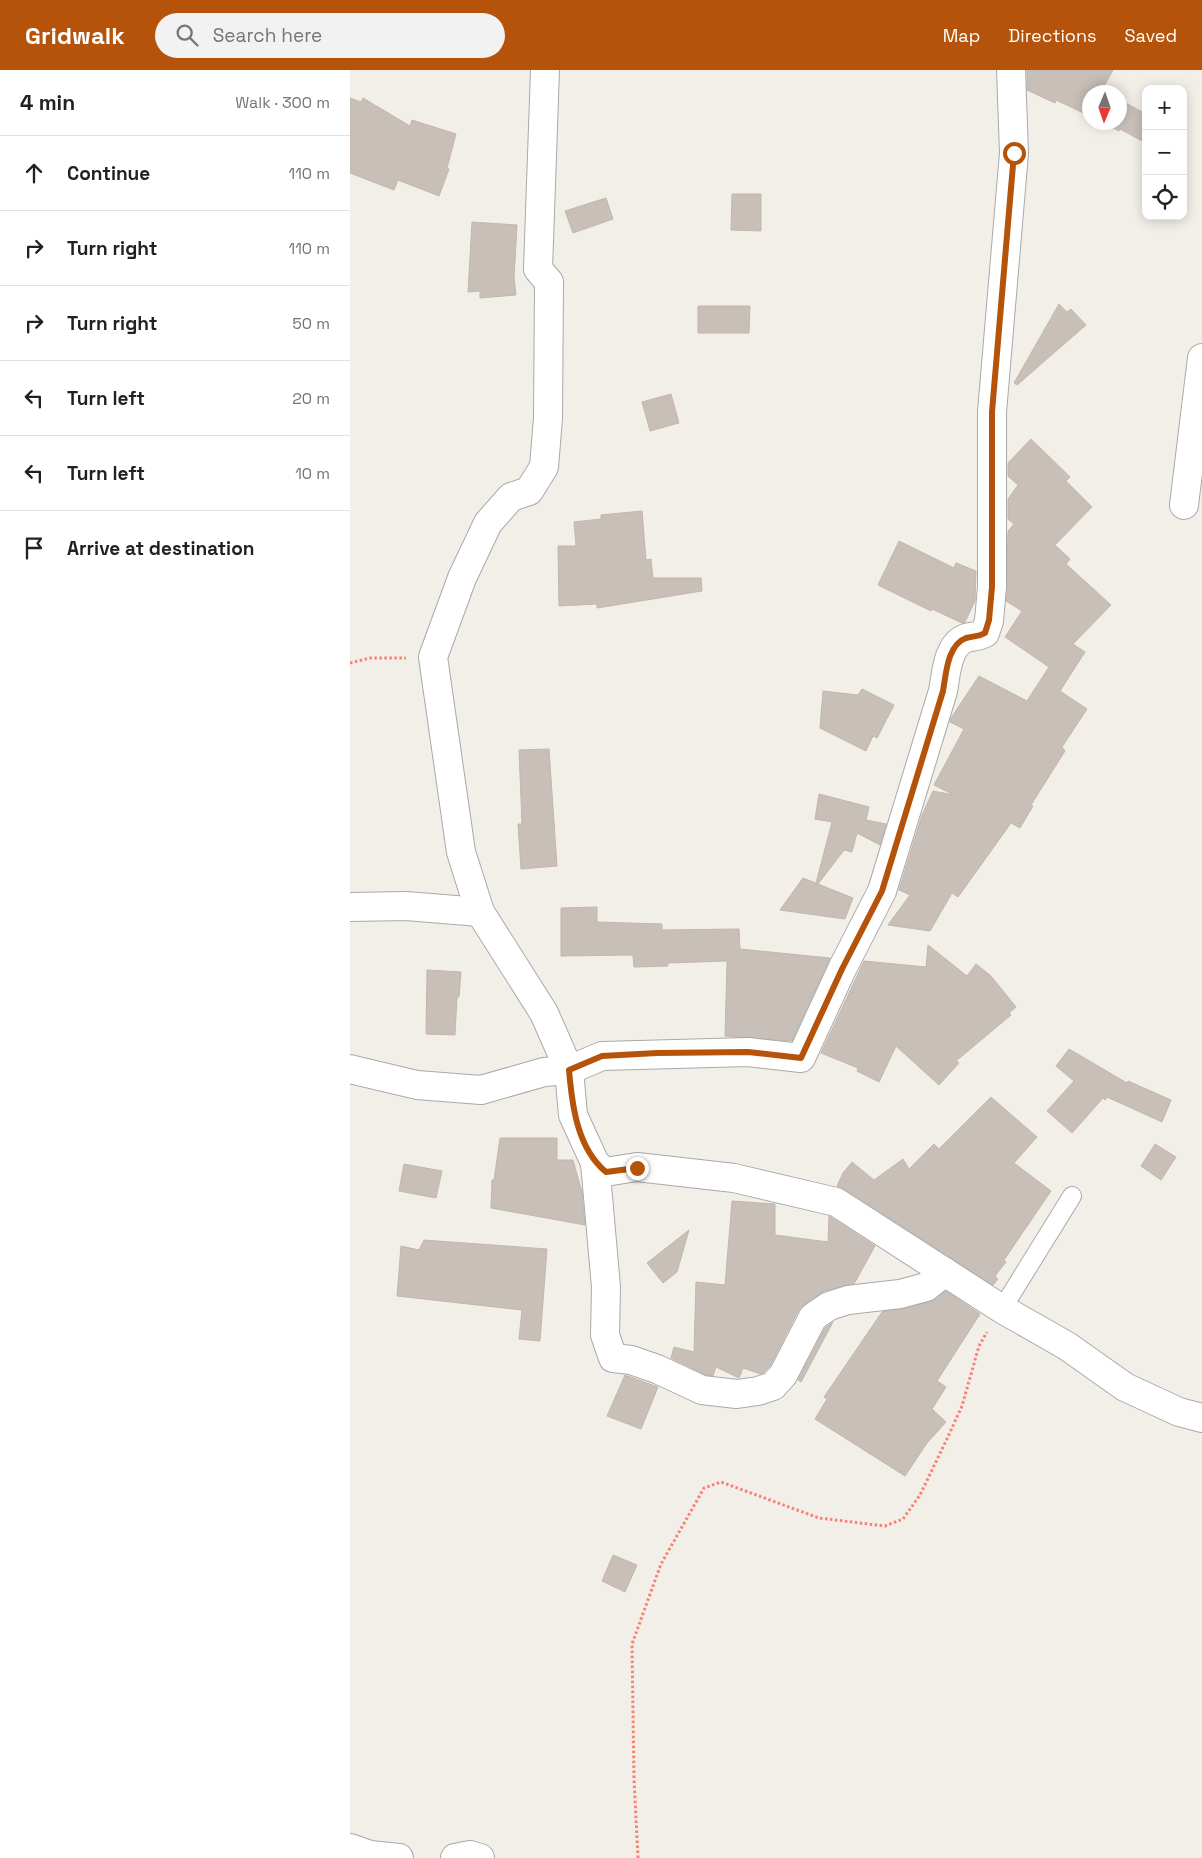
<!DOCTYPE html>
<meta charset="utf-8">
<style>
body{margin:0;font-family:"Space Grotesk",sans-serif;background:#f2f2f2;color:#202124}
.controls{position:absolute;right:15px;top:15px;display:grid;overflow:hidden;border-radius:10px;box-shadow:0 2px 12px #0003}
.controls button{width:45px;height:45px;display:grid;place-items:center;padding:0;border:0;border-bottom:1px solid #e0e0e0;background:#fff;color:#202124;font:25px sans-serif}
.compass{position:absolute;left:732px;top:15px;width:45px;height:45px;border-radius:50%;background:#fff;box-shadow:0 2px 12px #0003;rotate:182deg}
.stop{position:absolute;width:15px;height:15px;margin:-11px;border:4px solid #b45309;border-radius:50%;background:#fff}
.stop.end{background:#b45309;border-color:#fff;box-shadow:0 1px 5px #0008}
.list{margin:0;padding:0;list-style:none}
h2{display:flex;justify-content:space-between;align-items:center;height:65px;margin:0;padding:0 20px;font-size:21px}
h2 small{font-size:16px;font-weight:400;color:#757577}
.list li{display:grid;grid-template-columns:32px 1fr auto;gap:15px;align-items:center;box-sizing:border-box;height:75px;padding:0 20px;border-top:1px solid #e0e0e0}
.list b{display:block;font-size:19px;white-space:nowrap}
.list em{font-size:16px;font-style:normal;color:#757577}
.icon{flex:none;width:28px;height:28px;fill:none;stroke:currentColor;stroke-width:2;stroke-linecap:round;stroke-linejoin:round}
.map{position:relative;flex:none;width:852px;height:1788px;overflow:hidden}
header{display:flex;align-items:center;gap:30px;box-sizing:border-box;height:70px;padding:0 25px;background:#b45309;color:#fff}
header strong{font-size:24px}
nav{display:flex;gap:28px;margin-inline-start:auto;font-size:18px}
.search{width:350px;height:45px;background:#f2f2f2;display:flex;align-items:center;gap:12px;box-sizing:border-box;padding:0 18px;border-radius:28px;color:#757577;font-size:19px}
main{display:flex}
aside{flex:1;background:#fff}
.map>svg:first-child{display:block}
.building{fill:#c7bfb8;stroke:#c4b6ab}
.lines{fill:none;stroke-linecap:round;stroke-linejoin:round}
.lane-casing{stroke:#a9a9a9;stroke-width:20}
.street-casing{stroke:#a9a9a9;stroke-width:30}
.path{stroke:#fa8072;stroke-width:3;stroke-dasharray:2.5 2.5;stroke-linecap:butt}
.lane{stroke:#fff;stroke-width:18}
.street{stroke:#fff;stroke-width:28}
.route{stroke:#b45309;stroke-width:6}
</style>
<header>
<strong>Gridwalk</strong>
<div class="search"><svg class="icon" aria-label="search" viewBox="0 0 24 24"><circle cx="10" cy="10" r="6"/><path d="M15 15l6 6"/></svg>Search here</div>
<nav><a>Map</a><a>Directions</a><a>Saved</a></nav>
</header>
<main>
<aside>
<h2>4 min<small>Walk · 300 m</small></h2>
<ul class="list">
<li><svg class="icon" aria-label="ahead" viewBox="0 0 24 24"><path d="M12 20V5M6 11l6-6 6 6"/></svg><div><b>Continue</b></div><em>110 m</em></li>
<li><svg class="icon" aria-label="right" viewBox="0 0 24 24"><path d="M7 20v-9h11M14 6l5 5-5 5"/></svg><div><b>Turn right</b></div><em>110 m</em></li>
<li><svg class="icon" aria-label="right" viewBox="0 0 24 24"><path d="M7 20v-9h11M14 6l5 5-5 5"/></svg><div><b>Turn right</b></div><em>50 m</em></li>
<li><svg class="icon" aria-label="left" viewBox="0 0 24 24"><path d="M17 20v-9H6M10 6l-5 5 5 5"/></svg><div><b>Turn left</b></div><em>20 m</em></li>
<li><svg class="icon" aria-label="left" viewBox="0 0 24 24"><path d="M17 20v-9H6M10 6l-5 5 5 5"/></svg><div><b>Turn left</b></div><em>10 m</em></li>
<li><svg class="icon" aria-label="arrive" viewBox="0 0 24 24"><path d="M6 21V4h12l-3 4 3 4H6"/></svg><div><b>Arrive at destination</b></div></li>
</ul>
</aside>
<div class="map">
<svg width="852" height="1788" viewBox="0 0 852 1788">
<rect width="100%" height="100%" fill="#f2efe9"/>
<g class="building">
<path d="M677,0H763L752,20L757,22H740V46L706,30L705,33L677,20Z"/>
<path d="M0,28L11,32L13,28L60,56L62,50L106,64L97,98L99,99L89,126L48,110L44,120L0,103Z"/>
<path d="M770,30L796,44V73L770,59L769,61L752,52H770Z"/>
<path d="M382,124H411V161L381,160Z"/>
<path d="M256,128L263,149L223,163L215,141Z"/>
<path d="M122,152L167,155L164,208L166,225L130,228V221L118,222Z"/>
<path d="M709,234L717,242L721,239L736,255L667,315L664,313Z"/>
<path d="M348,236H400L399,263H348Z"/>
<path d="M321,324L329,353L300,361L292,332Z"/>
<path d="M681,369L720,407L716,411L742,437L705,475L720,489L716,494L761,535L723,574L735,582L710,621L737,639L712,677L715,681L681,735L683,736L670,758L661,753L608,827L602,823L580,861L538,855L560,825L549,820L572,745L583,721L604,725L584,715L614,659L600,652L601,648L629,606L677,631L699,597L655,567L672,541L656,531L658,461L664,454L658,449V429L668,415L658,406V393Z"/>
<path d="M292,441L296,490L301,489L303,508H351L352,521L247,538V534L209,536L208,476H226L224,452L251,449V445Z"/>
<path d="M549,471L604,498L606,493L626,501L625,531L615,552L612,553L582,539L581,541L528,515Z"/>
<path d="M512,619L544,635L527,668L523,666L516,681L470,658L473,621L508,625Z"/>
<path d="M199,679L207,796L171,799L168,754H172L169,680Z"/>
<path d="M469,724L519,737L516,750L536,754L530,775L507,763L502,782L494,780L468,814L503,828L495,849L430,840L453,808L466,813L482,752L465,749Z"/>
<path d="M247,837V852L312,854V860L389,859L390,879L480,888L442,971L375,966L377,891L318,893V896L284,897L283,886L281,885L211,886V838Z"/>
<path d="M578,875L617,906L626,894L641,906L666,937L659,943L661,945L606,991L609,993L589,1015L546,976L529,1012L507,1001L508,998L471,983L514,891L576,897Z"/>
<path d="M77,900L111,902L109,927H107L105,965L76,964Z"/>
<path d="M719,979L777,1013L778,1011L821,1030L812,1052L757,1027L755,1030L753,1028L722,1063L697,1041L724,1011L706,996Z"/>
<path d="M641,1027L687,1067L664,1093L701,1121L654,1190L656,1192L645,1206L648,1209L643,1215L494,1119L487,1116L493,1103L502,1092L524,1110L553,1089L559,1099L584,1074L589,1079Z"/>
<path d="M150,1068H207V1090H223L232,1122L235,1155L141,1138L142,1110H144Z"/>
<path d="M805,1074L826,1087L811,1110L791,1096Z"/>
<path d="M54,1094L92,1101L86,1128L49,1121Z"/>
<path d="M382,1131L425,1134V1165L478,1172L479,1146L525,1176L504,1214L474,1221L449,1239L420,1296L414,1302L411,1304L393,1298L389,1308L366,1297L363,1306L356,1305L321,1288L324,1277L344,1282L346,1212L375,1215Z"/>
<path d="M339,1160L327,1202L313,1213L297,1193Z"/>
<path d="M74,1170L197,1179L190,1271L169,1269L172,1240L47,1226L51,1176L69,1180Z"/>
<path d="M596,1221L630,1244L587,1311L596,1317L582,1339L596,1352L577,1373L555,1406L465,1349L477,1329L474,1327L532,1242L580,1232Z"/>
<path d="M483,1252L451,1312L448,1310L475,1258Z"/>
<path d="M275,1305L308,1317L291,1359L257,1346Z"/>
<path d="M263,1485L287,1495L275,1522L252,1511Z"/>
</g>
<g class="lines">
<defs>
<path id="lane" d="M652,1239L722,1126"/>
<g id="street">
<path d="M195,0L188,199L199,212L198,348L194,397L179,421L161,427L138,453L112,508L83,587L111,782L130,842L194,943L219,1000L223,1045L245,1093L255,1102L287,1097L384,1108L486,1132L652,1239L717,1276L775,1317L829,1342L852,1348"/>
<path d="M834,435L852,288"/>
<path d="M0,837L56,836L130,842"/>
<path d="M0,999L67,1015L131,1020L194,1002L219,1000L252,986L398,982L451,988L492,899L532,821L593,621C596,605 597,575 616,568C623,566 628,567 635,563L639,551L642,517V342L664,83L661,0"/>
<path d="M245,1093L256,1217L255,1265L263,1288L281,1290L307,1299L352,1320L387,1324L408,1321L423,1316L433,1305L463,1247L479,1236L498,1230L550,1224L576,1217L595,1202"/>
<path d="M0,1778L20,1785L49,1788"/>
<path d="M105,1788L120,1785L130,1788"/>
</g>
</defs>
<use href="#lane" class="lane-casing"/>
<use href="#street" class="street-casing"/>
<g class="path">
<path d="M0,593L20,588H56"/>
<path d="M288,1788L284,1709L282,1574L311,1494L354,1418L371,1412L469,1448L535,1456L553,1449L570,1425L596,1371L612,1336L629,1276L637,1262"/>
</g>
<use href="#lane" class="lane"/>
<use href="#street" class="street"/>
</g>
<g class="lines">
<path class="route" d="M287,1098L256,1102C227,1078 222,1035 219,1000L252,986L307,983L398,982L451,988L492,899L532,821L593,621C596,605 597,575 616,568C623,566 628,567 635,563L639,550L642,517V342L664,83"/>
</g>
</svg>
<div class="controls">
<button>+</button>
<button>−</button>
<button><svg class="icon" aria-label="locate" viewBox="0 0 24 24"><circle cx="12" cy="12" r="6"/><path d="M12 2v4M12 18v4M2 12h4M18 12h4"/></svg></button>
</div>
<svg class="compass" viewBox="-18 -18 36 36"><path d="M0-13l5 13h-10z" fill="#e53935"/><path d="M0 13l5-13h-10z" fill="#757577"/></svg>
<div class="stop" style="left:664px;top:83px"></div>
<div class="stop end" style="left:287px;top:1098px"></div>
</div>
</main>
